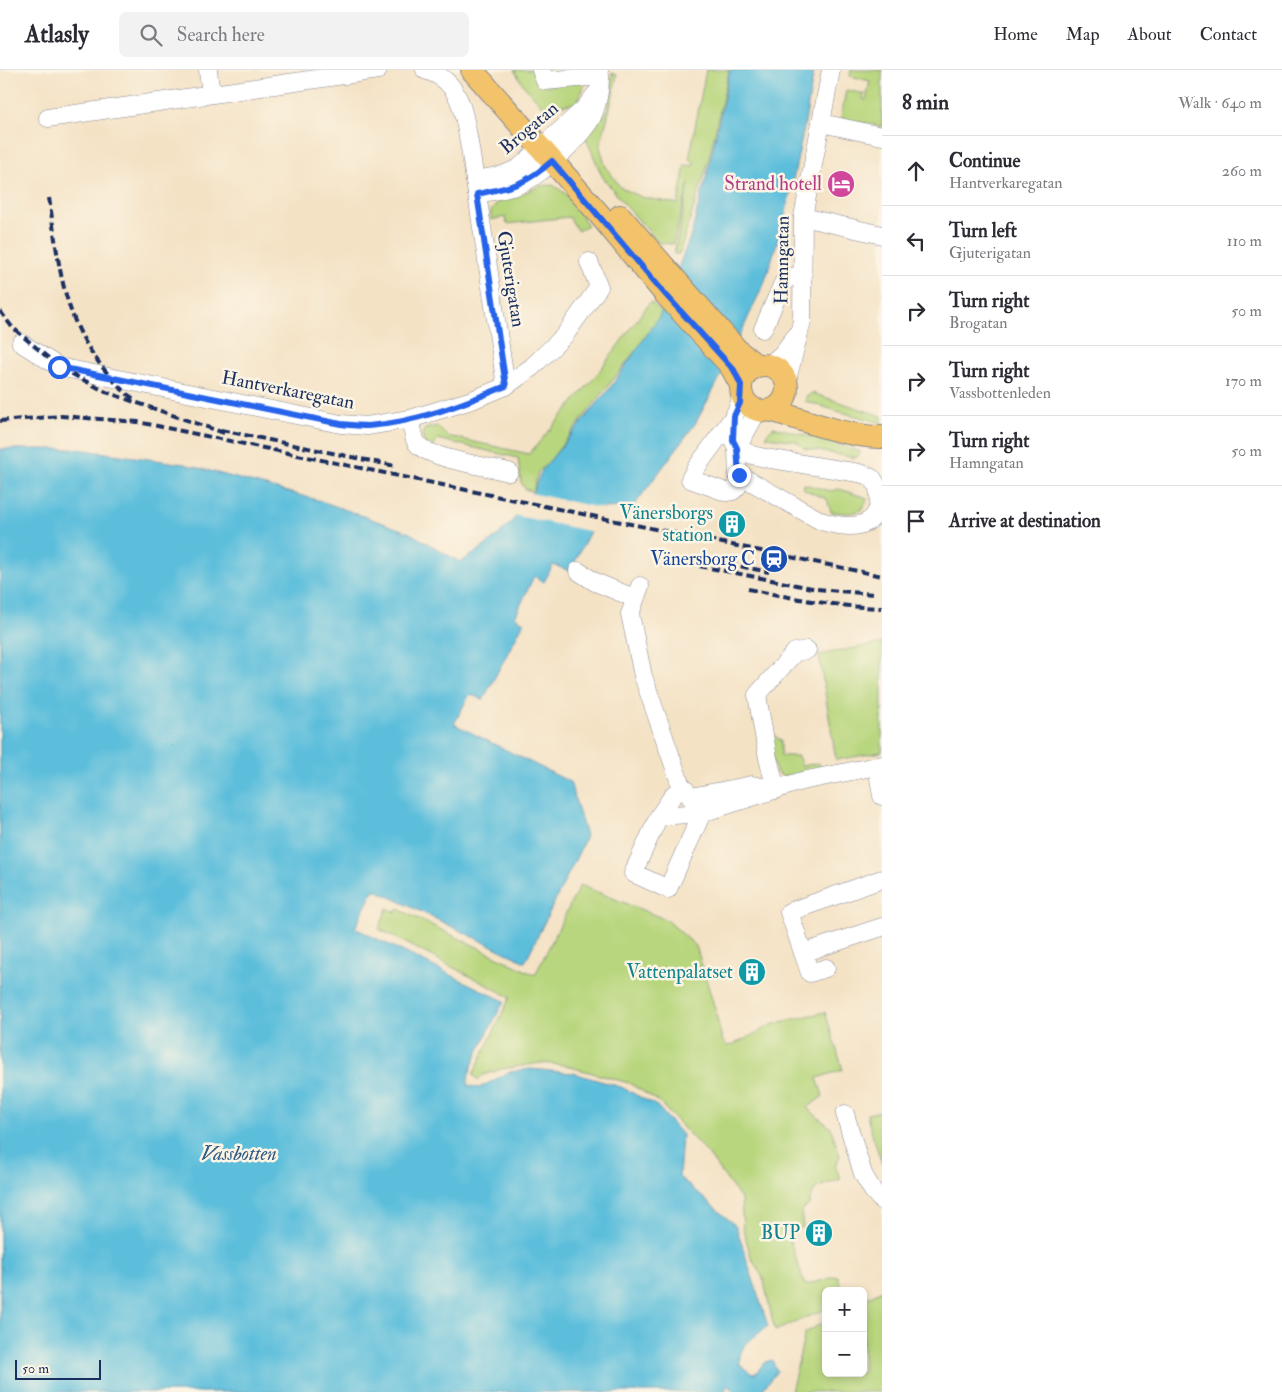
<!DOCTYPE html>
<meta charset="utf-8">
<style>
body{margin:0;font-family:"IM FELL Double Pica",serif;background:#f2f2f3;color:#2b2b33}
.controls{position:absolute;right:15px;bottom:15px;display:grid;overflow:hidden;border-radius:8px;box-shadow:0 2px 8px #0003}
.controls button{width:45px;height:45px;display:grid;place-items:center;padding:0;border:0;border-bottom:1px solid #e1e1e2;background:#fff;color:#2b2b33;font:25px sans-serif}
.scale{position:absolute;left:15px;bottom:12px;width:86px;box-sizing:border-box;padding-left:5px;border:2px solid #1b2f5e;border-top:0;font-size:14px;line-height:18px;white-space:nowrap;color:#1b2f5e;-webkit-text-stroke:4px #fcf5e5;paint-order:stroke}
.stop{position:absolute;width:15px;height:15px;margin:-11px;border:4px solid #2563eb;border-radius:50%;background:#fff}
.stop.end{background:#2563eb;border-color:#fff;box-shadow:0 1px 5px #0008}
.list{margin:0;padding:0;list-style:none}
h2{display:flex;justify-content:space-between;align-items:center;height:65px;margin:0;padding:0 20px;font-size:21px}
h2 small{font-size:16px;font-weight:400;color:#7c7c81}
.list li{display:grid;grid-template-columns:32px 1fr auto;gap:15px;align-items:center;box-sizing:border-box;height:70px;padding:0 20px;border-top:1px solid #e1e1e2}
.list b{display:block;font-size:19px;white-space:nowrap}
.list p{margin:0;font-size:16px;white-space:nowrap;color:#7c7c81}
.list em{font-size:16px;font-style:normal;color:#7c7c81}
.icon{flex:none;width:28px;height:28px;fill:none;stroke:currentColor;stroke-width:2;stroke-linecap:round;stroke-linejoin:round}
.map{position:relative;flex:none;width:882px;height:1322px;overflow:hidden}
header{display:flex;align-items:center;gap:30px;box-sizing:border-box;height:70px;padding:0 25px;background:#fff;border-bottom:1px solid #e1e1e2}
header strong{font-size:24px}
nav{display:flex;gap:28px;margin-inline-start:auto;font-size:18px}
.search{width:350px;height:45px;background:#f2f2f3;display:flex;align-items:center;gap:12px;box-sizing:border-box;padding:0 18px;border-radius:8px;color:#7c7c81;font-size:19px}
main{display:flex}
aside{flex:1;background:#fff}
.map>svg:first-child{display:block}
.green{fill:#b8d67d;stroke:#6a826e}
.water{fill:#5cbedb;stroke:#3c769c}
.pier{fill:#f4e2c5}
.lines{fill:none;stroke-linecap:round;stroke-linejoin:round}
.minor-casing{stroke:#888892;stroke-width:19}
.major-casing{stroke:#888892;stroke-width:24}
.minor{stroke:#fff;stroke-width:18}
.major{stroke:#f2c36a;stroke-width:22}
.rail{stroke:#1b2f5e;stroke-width:4;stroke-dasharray:8 4;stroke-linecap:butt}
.route{stroke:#2563eb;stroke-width:6}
.labels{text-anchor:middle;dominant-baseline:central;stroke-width:5;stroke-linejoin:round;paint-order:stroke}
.street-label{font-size:19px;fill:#1b2f5e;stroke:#fcf5e5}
.hotel-label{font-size:19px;fill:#b23c85;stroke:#fcf5e5;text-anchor:end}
.culture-label{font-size:19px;fill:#0d838f;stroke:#fcf5e5;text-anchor:end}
.transit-label{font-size:19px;fill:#164399;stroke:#fcf5e5;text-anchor:end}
.water-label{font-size:20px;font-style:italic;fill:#2e5a84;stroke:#fcf5e5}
</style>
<header>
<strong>Atlasly</strong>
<div class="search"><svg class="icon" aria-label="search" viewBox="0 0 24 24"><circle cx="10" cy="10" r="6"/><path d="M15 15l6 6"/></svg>Search here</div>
<nav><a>Home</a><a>Map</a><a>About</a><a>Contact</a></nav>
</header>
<main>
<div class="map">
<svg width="882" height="1322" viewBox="0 0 882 1322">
<rect width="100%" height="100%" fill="#fcf5e5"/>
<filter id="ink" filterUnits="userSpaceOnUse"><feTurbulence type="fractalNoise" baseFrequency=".02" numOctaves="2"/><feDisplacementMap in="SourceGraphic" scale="10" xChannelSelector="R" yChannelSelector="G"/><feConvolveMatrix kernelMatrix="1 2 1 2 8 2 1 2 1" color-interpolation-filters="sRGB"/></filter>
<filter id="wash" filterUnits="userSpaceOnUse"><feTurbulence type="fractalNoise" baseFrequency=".0096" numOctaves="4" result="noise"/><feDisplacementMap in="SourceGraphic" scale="20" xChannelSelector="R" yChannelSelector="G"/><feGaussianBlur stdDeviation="1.12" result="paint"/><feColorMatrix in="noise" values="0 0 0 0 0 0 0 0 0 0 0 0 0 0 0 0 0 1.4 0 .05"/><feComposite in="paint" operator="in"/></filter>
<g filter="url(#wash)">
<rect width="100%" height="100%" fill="#f4e2c5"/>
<g class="green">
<path d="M514,0H532L546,16L587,10L577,33L557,36L549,41L546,40L524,16Z"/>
<path d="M706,0H729L708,93L679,184H674L689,113L673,174L659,173L620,129L602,106L586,68L607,41L610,24L612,3L617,5L610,38L600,76L605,95L620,117L641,127L678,134L685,95L693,96L694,92L689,89Z"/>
<path d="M851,0H882V57L841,48L846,20L864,24L863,29L866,30L870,11L850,6Z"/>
<path d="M553,115L565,123L588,155L578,161L569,147L507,154L505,147L491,150V141L498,132L518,126L539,116Z"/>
<path d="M650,232L665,243L548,393L538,402L533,422L525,419L521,412L518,388L437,369L433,379L424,373L422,364L425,359L437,356L447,366L529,384L595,307Z"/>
<path d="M812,323L882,346V353L840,342L805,331L806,327Z"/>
<path d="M773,357L822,369L861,382L856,388L803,378L796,371L767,367L766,365Z"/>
<path d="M804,414L830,421L839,419L867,428C864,447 846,443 831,442L827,429L805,420L803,418Z"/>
<path d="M882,573V682L836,690L819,585Z"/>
<path d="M774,665L781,671V686H798L802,696L818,693L821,696L820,699L792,708L789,705L783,707L776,702L769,671Z"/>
<path d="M580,815L667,850L696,876L715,939L722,970L727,976C744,972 758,960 774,954C791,949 809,946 825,942L843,1000L817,1008L823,1026L807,1038L831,1058L840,1086L835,1096L841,1109L816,1118L810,1129V1134L801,1141L803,1157L788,1165L805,1215L838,1206L842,1221H826V1239L775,1261L763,1208L751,1187L743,1159L741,1129L708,1084L658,1031L629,1013L563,995L540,993L502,999L483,1005L478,1010L473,1005L510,927L379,859L387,838L396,842L398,839L535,905Z"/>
<path d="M882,1041V1094L869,1054L867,1044Z"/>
<path d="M882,1220V1322H791L805,1263L826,1251V1303H863V1230Z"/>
</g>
<path class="water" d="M730,0H814L804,58L785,147L765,211L723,302L695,354L633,437L602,438L570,501L553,495L544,512L534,506L515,547L524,552L483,630L470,624L454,654L570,712L586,766L580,780L525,892L374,819L355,858L504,931C497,946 464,1003 468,1015L479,1018L510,1002L530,999L573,1003L621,1017L657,1036L682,1065L679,1107L736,1156L768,1256C754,1268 737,1275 740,1295L752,1304L756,1303L765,1292L772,1290L777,1301L761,1322H735L727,1315L725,1322H0V379H77L184,394L321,431L408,462L460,492C489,476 516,452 532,423C539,412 538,402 548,393L610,318L659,247L691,165L709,96Z"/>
<path class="pier" d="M530,423L610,440H604L593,462L513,445Z"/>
</g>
<g filter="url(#ink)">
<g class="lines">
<defs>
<g id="minor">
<path d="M208,0L211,24"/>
<path d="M425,0C462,10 464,46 470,78L506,316"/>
<path d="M541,0L545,11L600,6"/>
<path d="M48,48L378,0"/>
<path d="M821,53L882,66"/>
<path d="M475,110L503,105L519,98L585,38L595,25"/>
<path d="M477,124C490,121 505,120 518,115C541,106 575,72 589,52C597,40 602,14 599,0"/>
<path d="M803,147L882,165"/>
<path d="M763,259L783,213L790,207L803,206"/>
<path d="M21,273L59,297L341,354L367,356L410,349L472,330L506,316L532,297L564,266L599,217L589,192"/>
<path d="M768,296L782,284L795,267"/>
<path d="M786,314L802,251L803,147L831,0"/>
<path d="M734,346L696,398L690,409L726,422L733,421L738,416L737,378L733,370L734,346L740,333L741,320"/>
<path d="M410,349C412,356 413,365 416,372C424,388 490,397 509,402"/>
<path d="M737,378L752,385L765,388L859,403C864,404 869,406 873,409C882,421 882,444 867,452C854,459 834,455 821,451L739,405"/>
<path d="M737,378L758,340"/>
<path d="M578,501L595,512L634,528"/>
<path d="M640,516L630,544L643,606L680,713L702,743"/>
<path d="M877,696L882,726"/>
<path d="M685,719L674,724L659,746L633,803L668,819L702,743"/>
<path d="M691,727L752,715L776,720L768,688L757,625L795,582L807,580"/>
<path d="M659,746L702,743L802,711L882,695"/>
<path d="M803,883L882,857"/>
<path d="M826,898L810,903L789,842L882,809"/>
<path d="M845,1044L863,1104L873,1121L882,1131"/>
</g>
<g id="major">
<path d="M472,0L599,144L666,225L730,295L741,315"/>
<path d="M620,146L738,281L757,296"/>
<circle cx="764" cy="318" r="23"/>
<path d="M770,340C801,349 850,368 882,367"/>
</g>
</defs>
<use href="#minor" class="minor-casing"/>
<use href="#major" class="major-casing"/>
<use href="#minor" class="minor"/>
<use href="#major" class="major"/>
<g class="rail">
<path d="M49,128C59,192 61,246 103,298C113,310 123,323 136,330"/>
<path d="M0,241L12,257L59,297L106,322L227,364"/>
<path d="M0,351L61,346L138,352L882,506"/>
<path d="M221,360L395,396"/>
<path d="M664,489L817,519L873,524"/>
<path d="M729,494L769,502"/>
<path d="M748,519C793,528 836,537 882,538"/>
</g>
</g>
</g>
<g class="lines" filter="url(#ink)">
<path class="route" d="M59,297L341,354C350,355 359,356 368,356C415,353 463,334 506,316L477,124C512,117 525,115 552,91L666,225L734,300L741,315L740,333L734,346L733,370L737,378L739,405"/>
</g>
<defs>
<symbol id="hotel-disc" viewBox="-11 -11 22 22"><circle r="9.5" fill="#d1479c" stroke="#fcf5e5"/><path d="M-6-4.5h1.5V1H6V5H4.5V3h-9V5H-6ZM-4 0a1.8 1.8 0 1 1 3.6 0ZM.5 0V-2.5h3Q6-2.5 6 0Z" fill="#fff"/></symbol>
<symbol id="building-disc" viewBox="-11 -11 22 22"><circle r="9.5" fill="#0f9aa8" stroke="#fcf5e5"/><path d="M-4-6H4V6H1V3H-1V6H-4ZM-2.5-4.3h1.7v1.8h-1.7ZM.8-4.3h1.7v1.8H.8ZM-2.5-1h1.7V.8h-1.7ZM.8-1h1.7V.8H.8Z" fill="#fff"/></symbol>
<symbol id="station-disc" viewBox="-11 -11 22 22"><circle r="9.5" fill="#1a4fb4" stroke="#fcf5e5"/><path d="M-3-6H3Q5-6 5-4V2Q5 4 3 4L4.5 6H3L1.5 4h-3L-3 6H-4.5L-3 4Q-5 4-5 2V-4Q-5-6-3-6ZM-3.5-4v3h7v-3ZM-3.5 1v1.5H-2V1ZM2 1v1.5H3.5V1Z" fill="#fff"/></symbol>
</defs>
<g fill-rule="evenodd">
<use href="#hotel-disc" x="825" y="98" width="32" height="32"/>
<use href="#building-disc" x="716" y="438" width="32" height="32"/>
<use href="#station-disc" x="758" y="473" width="32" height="32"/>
<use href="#building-disc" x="736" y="886" width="32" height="32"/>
<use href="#building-disc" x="803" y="1147" width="32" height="32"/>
</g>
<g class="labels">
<g class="street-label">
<text transform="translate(529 58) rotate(-40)">Brogatan</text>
<text transform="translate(782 190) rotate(-89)">Hamngatan</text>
<text transform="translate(511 209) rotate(81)">Gjuterigatan</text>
<text transform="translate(288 320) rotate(11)">Hantverkaregatan</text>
</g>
<g class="hotel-label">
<text x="822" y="114">Strand hotell</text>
</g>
<g class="culture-label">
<text x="713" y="443">Vänersborgs<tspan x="713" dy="22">station</tspan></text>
<text x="733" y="902">Vattenpalatset</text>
<text x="800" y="1163">BUP</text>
</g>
<g class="transit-label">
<text x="755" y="489">Vänersborg C</text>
</g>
<g class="water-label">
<text x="239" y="1083">Vassbotten</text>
</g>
</g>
</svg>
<div class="controls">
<button>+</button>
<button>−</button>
</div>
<div class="scale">50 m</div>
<div class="stop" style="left:59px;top:297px"></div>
<div class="stop end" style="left:739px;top:405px"></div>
</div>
<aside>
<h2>8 min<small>Walk · 640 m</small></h2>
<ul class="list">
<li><svg class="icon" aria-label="ahead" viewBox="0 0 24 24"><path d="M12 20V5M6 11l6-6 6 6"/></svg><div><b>Continue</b><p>Hantverkaregatan</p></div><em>260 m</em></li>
<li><svg class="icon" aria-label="left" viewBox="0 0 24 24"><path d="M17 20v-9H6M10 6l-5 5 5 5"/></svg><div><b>Turn left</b><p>Gjuterigatan</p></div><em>110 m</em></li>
<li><svg class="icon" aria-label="right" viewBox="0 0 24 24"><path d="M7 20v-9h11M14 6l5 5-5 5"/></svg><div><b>Turn right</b><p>Brogatan</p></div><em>50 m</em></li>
<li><svg class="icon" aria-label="right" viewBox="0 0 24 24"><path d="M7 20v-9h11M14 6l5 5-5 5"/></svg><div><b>Turn right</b><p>Vassbottenleden</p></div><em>170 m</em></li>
<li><svg class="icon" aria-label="right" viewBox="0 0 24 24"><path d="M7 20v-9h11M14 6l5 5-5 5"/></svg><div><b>Turn right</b><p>Hamngatan</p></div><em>50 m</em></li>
<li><svg class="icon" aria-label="arrive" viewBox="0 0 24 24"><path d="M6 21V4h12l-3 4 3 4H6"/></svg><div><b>Arrive at destination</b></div></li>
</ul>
</aside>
</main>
